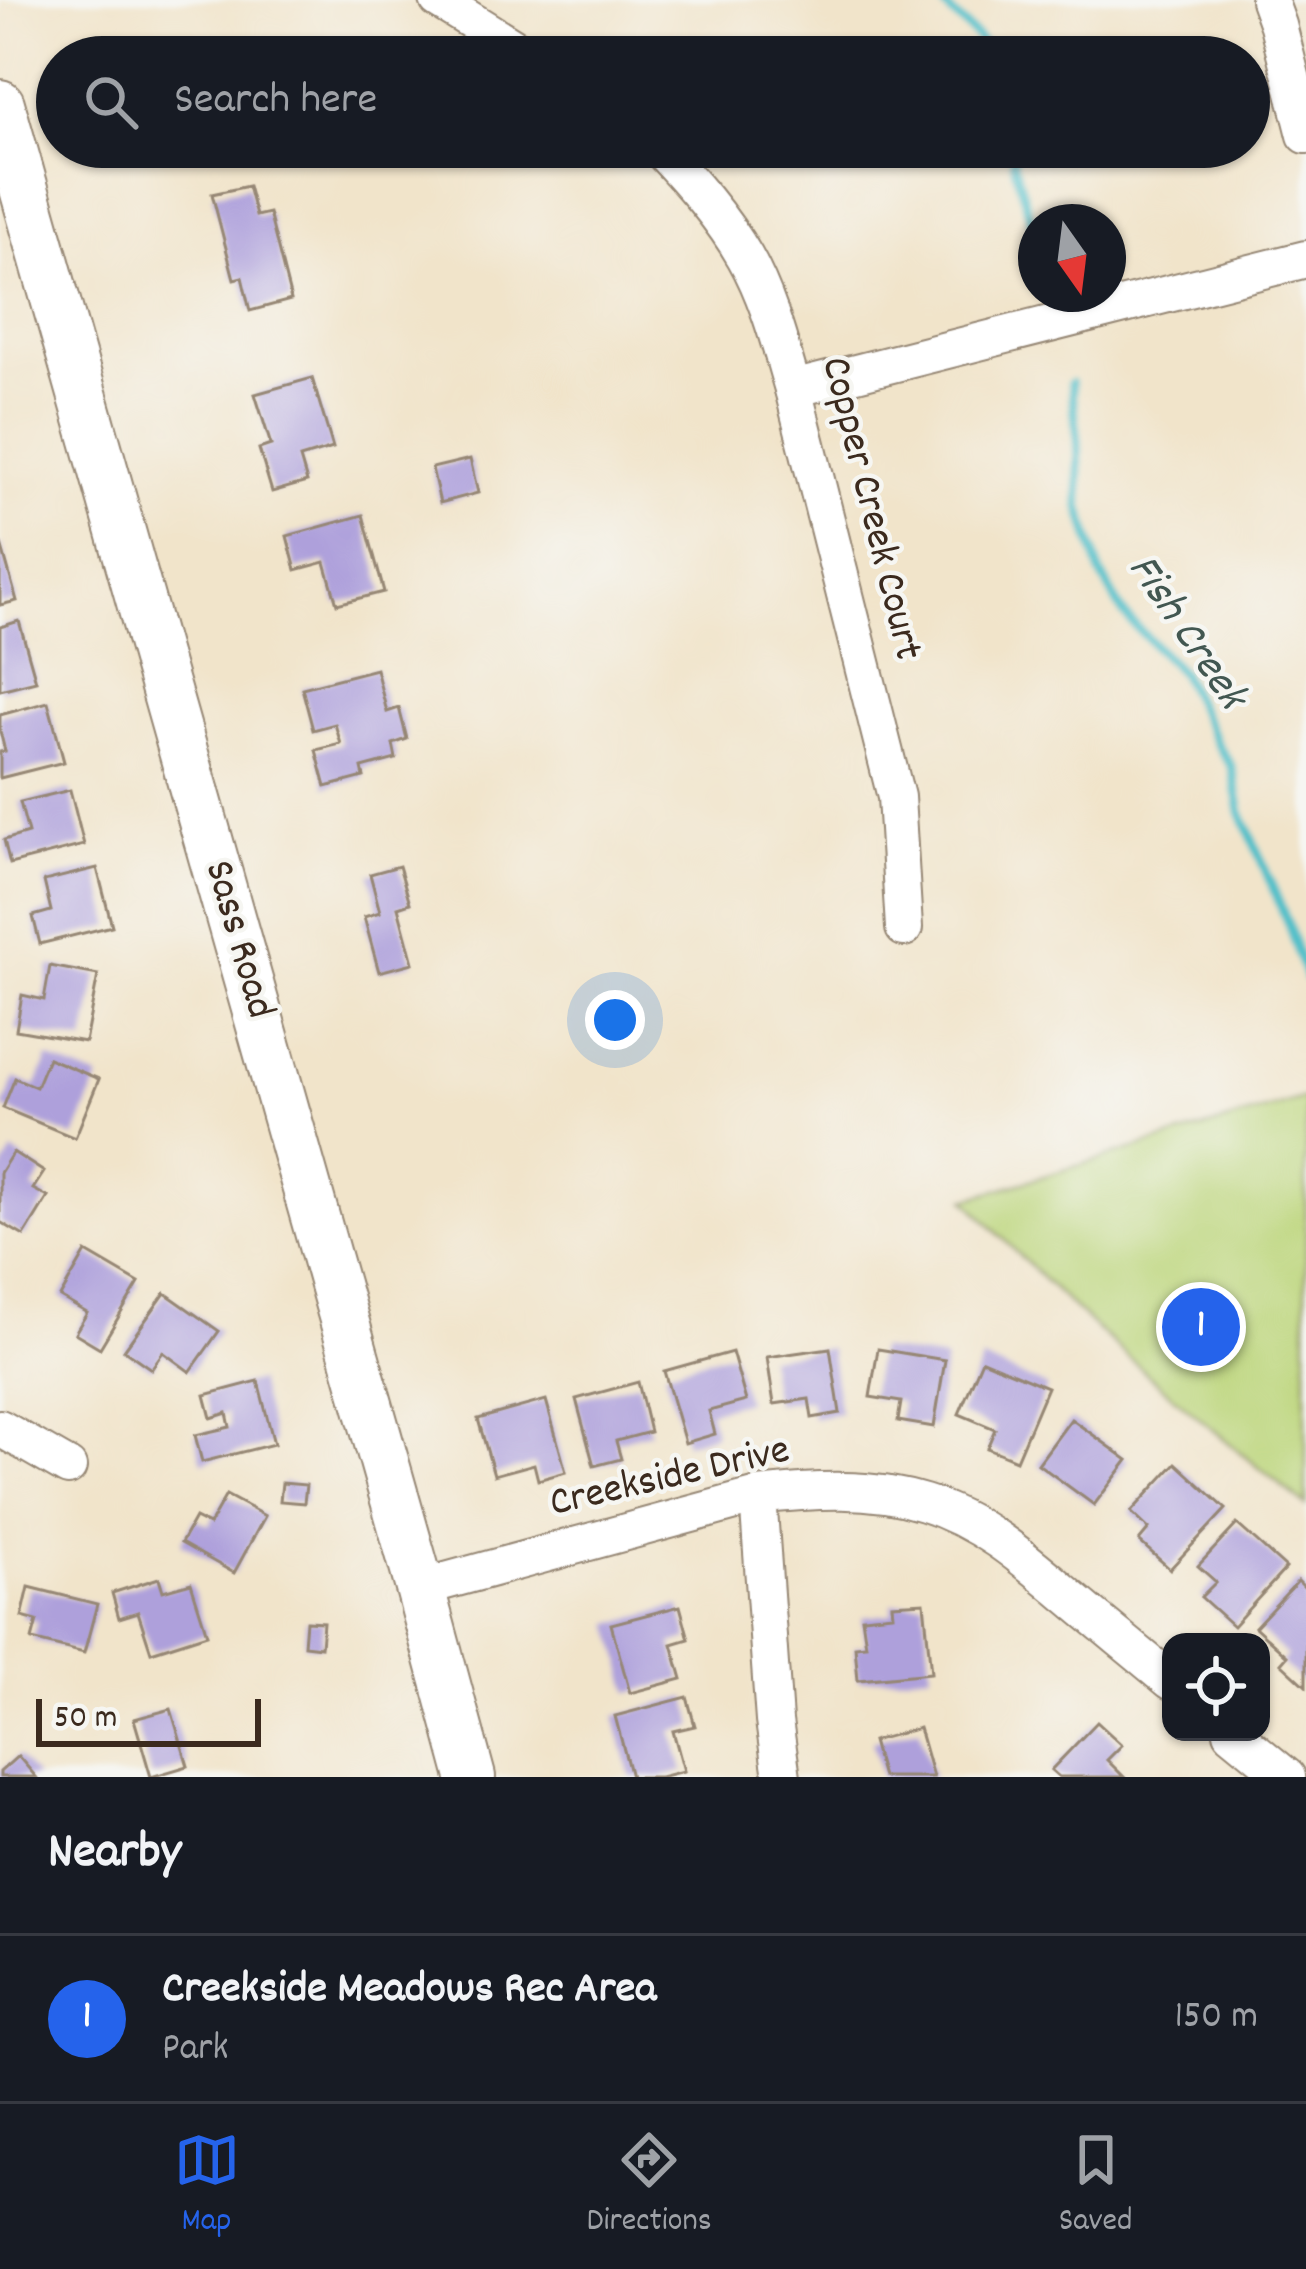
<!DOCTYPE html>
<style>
body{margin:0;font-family:Dekko,sans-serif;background:#20242c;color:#f1f3f6}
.controls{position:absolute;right:36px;bottom:36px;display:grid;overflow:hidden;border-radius:24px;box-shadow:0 3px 9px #0004}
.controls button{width:108px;height:108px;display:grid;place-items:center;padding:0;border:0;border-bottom:3px solid #363941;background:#171b24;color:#f1f3f6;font:60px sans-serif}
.compass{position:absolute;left:1018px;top:204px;width:108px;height:108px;border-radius:50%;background:#171b24;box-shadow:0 3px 9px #0004;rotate:166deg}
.scale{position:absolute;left:36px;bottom:30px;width:225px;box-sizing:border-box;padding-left:12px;border:6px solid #3b2a1e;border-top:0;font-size:33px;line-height:42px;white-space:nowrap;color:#3b2a1e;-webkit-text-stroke:9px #f6f6f2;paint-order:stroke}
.you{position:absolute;left:615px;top:1020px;width:42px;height:42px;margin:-30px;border:9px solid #fff;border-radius:50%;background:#1a73e8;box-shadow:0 0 0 18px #1a73e833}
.badge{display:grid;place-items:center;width:78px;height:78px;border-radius:50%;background:#2563eb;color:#fff;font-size:39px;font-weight:700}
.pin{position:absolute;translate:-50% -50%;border:6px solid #fff;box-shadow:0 3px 12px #0006}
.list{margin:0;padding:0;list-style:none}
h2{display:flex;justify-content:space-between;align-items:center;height:156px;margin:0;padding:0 48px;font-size:51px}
h2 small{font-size:39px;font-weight:400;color:#9ea1a6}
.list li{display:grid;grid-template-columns:78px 1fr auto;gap:36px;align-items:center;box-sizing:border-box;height:168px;padding:0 48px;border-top:3px solid #363941}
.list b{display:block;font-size:45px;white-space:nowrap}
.list p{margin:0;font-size:39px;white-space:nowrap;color:#9ea1a6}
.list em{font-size:39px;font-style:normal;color:#9ea1a6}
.icon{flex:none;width:66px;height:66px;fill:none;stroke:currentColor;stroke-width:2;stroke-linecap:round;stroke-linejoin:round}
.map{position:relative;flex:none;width:1306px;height:1777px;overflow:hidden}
.search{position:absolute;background:#171b24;box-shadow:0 3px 9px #0004;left:36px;right:36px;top:36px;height:132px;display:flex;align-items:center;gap:30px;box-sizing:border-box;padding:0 42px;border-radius:66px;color:#9ea1a6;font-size:45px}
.sheet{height:324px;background:#171b24}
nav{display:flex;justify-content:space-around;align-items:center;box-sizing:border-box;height:168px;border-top:3px solid #363941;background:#171b24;font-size:33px;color:#9ea1a6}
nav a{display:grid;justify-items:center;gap:6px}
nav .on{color:#2563eb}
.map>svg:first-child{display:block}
.green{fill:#bcd57a;stroke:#7c804c;stroke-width:3}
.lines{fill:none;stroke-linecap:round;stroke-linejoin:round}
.stream{stroke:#52c0c9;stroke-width:9}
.building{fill:#aea0db}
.street-casing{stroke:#968774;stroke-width:40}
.secondary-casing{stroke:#968774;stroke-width:52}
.street{stroke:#fff;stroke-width:36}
.secondary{stroke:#fff;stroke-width:48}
.labels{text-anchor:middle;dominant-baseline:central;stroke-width:9;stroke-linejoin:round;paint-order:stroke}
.street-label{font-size:42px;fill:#3b2a1e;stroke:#f6f6f2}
.water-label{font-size:45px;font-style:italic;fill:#425751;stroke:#f6f6f2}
</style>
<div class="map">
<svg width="1306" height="1777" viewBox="0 0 1306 1777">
<rect width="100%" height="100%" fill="#f6f6f2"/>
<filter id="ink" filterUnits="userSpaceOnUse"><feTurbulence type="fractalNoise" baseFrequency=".00833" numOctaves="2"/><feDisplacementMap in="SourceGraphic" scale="24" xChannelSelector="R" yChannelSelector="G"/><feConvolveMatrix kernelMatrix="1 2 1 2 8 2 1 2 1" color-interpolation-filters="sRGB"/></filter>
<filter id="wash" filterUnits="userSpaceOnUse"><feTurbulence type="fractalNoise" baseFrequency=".004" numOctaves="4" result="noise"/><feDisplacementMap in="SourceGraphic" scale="48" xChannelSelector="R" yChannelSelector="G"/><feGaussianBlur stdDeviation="2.7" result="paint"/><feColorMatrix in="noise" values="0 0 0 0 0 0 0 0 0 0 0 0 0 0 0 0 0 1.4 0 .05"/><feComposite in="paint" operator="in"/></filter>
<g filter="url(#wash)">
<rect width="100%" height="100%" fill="#f1e4ca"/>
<path class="green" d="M1306,1098V1506C1188,1409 1068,1313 966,1199Z"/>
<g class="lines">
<g class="stream">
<path d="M938,0L989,49L992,57"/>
<path d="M1016,147L1013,162L1036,236"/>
<path d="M1071,383L1078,440L1080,505L1100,572L1123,613L1181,673L1216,742L1232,767L1241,812L1288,924L1306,978"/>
</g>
</g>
<g id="blocks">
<g class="building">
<path d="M248,186L256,216L269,213L291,300L250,311L242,277L234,279L212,194Z"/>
<path d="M312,378L333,448L300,458L307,482L272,492L259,449L271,445L255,394Z"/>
<path d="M470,459L478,493L440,503L432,468Z"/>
<path d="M363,515L384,592L337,604L325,562L296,570L287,536Z"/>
<path d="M1,544L17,601L0,605V545Z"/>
<path d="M19,621L36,681L0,690V627Z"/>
<path d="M376,669L387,712L399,708L407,739L393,744L396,759L362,768L364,777L326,787L316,750L341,744L335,724L313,730L302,688Z"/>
<path d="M48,702L64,762L0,778V752L5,751L0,731V715Z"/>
<path d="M70,790L84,845L10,864L4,840L28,833L20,802Z"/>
<path d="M399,866L410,903L398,907L413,963L379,972L364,917L380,912L370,874Z"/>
<path d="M97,868L112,926L40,944L33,916L51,911L44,881Z"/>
<path d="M50,966L98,975L85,1042L16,1030L22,995L44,1000Z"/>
<path d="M48,1058L99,1079L75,1138L3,1108L15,1078L36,1087Z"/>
<path d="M13,1152L44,1172L33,1189L48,1197L24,1236L0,1222V1173Z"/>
<path d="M86,1252L139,1283L100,1348L75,1333L87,1313L60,1297Z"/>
<path d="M165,1293L219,1331L190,1372L163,1352L151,1369L124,1350Z"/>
<path d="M830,1348L840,1413L812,1418L809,1399L774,1404L767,1357Z"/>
<path d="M878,1349L945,1360L934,1427L898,1421L901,1402L870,1397Z"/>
<path d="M732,1352L746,1401L709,1411L715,1434L685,1443L664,1371Z"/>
<path d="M982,1360L1047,1387L1016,1460L987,1448L995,1429L959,1414Z"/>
<path d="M258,1381L274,1444L202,1462L195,1435L230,1427L227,1413L211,1418L205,1395Z"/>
<path d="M638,1382L650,1432L616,1441L621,1459L594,1466L576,1399Z"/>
<path d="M546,1400L566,1472L538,1480L534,1464L494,1475L478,1419Z"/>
<path d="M1071,1419L1128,1460L1094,1505L1038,1464Z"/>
<path d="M1176,1463L1226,1509L1170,1569L1139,1541L1149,1529L1131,1512Z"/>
<path d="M282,1483L306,1485L304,1503L280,1501Z"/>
<path d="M226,1495L265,1516L234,1573L181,1543L195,1518L209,1525Z"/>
<path d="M1237,1524L1286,1568L1233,1626L1201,1597L1216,1582L1198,1566Z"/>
<path d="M159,1578L163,1591L191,1583L207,1634L151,1652L138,1612L119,1618L112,1593Z"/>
<path d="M1298,1581L1306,1589V1686L1281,1663L1287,1656L1255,1627Z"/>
<path d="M29,1587L97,1604L84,1653L32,1640L37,1621L22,1617Z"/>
<path d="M924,1602L931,1673L858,1680L855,1646L866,1645L862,1617L893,1614L892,1604Z"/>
<path d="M680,1606L689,1639L672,1644L682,1679L630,1693L611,1624Z"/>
<path d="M306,1621L323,1622L321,1647L304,1645Z"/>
<path d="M687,1697L695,1726L673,1731L684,1771L660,1777H631L615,1716Z"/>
<path d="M171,1709L188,1766L151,1777L134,1719Z"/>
<path d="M1097,1722L1122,1745L1107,1760L1124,1777H1059L1051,1770Z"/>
<path d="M919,1728L933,1777H882L872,1741Z"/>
<path d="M18,1756L36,1777H0V1772Z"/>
</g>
</g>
</g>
<g filter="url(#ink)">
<use href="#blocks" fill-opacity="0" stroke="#968774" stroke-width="3"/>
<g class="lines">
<defs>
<g id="street">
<path d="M438,0L530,57"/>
<path d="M1269,0L1278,25L1306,135"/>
<path d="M658,147C690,181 722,217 745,257C768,297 780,345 793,389L896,797L904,928"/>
<path d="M793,389L1306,259"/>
<path d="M0,1428L68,1467"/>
<path d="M758,1496L774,1721L782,1777"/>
<path d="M420,1588L758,1496C813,1490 871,1486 924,1503C982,1521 1026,1560 1071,1598C1104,1626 1138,1653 1171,1681"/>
<path d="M1232,1732L1287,1777"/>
</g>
<path id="secondary" d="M0,104L420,1588L471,1777"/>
</defs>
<use href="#street" class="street-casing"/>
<use href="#secondary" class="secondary-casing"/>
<use href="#street" class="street"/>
<use href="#secondary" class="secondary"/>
</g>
</g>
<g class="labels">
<g class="street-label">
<text transform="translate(869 509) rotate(76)">Copper Creek Court</text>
<text transform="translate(237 940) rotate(74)">Sass Road</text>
<text transform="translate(670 1479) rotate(-13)">Creekside Drive</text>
</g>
<g class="water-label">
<text transform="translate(1185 633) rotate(56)">Fish Creek</text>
</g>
</g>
</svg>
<div class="controls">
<button><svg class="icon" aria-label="locate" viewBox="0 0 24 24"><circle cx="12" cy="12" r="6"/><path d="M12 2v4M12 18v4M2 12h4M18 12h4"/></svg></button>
</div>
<svg class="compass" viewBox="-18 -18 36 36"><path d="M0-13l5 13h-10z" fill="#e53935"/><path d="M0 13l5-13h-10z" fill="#9ea1a6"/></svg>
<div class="scale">50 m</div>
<div class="you"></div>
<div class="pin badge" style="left:1201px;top:1327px">1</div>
<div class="search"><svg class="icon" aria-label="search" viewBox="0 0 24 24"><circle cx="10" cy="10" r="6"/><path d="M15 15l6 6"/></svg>Search here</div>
</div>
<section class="sheet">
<h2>Nearby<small></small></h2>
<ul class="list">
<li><span class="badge">1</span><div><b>Creekside Meadows Rec Area</b><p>Park</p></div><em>150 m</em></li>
</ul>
</section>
<nav>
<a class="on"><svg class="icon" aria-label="map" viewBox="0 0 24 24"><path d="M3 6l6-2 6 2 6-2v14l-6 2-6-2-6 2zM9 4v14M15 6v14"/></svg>Map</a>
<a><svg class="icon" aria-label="directions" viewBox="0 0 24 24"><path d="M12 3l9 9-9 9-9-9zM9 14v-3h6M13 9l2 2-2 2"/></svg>Directions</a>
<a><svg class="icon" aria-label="saved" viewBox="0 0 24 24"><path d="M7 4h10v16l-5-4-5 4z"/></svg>Saved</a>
</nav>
